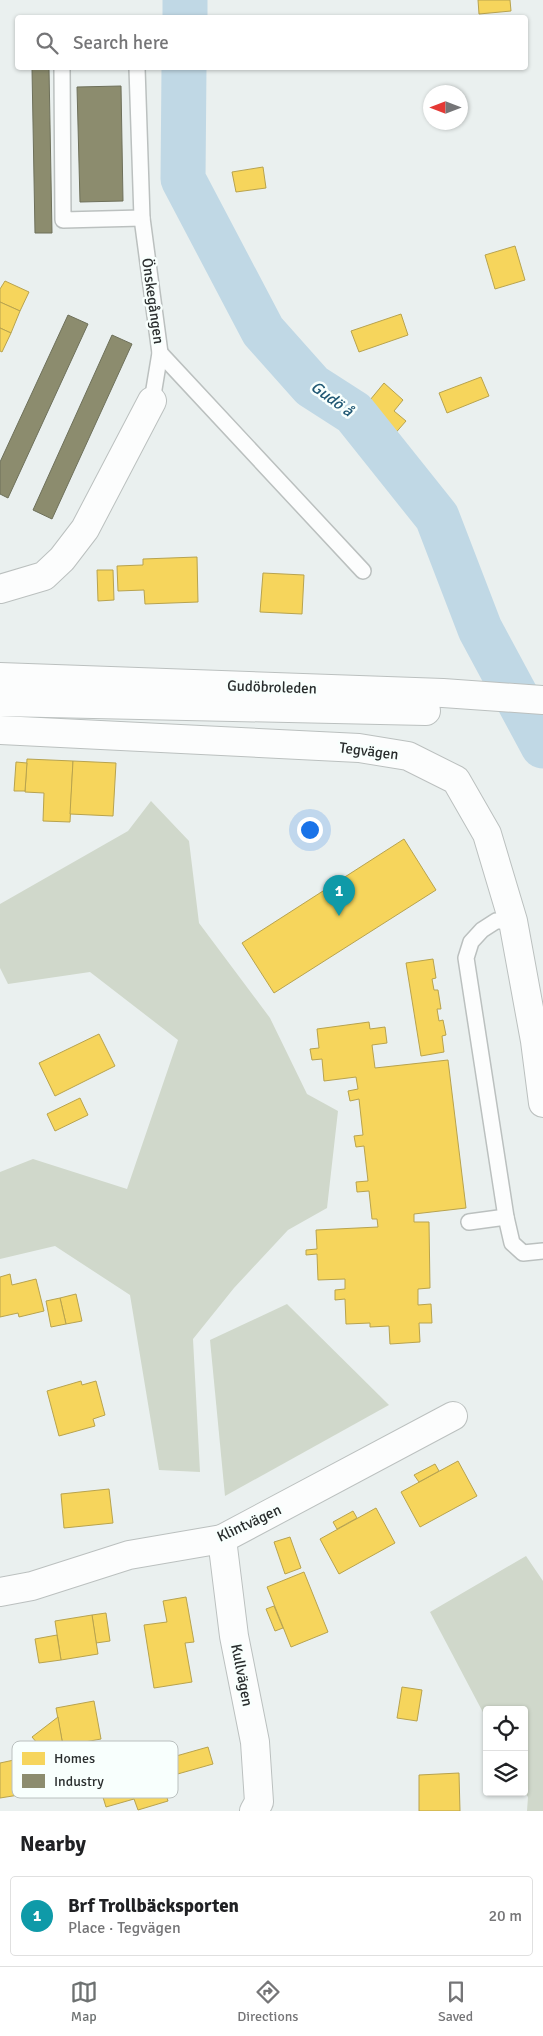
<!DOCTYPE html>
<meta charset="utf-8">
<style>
body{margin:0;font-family:Signika,sans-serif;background:#f6f6f6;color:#202124}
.controls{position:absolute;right:15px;bottom:15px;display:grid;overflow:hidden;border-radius:5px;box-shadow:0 1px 4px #0004}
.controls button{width:45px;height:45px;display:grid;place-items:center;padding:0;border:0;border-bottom:1px solid #e0e0e0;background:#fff;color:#202124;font:25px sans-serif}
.compass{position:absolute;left:423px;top:85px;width:45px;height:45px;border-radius:50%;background:#fff;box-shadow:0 1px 4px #0004;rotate:270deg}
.you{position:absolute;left:309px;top:829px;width:18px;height:18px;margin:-12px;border:4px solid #fff;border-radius:50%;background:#1a73e8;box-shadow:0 0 0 8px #1a73e833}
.badge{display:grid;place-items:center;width:32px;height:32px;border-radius:50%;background:#6d7171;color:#fff;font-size:16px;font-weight:700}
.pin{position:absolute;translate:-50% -41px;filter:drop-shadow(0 1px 2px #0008)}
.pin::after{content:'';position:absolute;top:26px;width:18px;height:15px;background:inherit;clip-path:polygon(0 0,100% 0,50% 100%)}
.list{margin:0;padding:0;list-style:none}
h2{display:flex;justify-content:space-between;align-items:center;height:65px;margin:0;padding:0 20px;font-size:21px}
h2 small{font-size:16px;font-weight:400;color:#757577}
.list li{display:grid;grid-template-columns:32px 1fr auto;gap:15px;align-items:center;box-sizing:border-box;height:80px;margin:0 10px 10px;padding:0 10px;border:1px solid #e0e0e0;border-radius:5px}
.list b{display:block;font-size:19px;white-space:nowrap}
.list p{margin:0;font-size:16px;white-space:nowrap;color:#757577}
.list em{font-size:16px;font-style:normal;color:#757577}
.icon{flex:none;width:28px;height:28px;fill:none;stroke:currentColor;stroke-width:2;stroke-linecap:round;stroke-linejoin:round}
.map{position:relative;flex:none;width:543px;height:1811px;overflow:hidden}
.search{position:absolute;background:#fff;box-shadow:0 1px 4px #0004;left:15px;right:15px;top:15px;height:55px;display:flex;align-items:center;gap:12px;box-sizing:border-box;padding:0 18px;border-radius:5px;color:#757577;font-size:19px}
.sheet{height:155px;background:#fff}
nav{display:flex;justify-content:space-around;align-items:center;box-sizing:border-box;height:70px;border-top:1px solid #e0e0e0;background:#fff;font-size:14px;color:#757577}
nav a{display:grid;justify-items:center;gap:2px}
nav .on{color:#6d7171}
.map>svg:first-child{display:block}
.green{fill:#d0d8cb}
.homes{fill:#f6d55c;stroke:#b8a34e}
.industry{fill:#8c8c6e;stroke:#6e705a}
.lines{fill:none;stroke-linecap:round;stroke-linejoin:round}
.river{stroke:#c0d8e5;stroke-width:45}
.lane-casing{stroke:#bbc0bf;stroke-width:18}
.street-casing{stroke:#bbc0bf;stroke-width:30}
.secondary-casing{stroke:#bbc0bf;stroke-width:30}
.lane{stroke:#fcfdfd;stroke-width:15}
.street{stroke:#fcfdfd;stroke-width:28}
.secondary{stroke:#fcfdfd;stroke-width:28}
.labels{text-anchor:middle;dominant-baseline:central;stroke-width:5;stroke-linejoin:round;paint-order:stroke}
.street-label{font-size:15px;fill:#292d2d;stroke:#f8fffd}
.water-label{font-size:16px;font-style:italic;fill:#215874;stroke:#f8fffd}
.key{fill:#f8fffd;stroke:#bac0bf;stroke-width:1}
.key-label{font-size:14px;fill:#292d2d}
</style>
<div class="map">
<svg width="543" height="1811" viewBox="0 0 543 1811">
<rect width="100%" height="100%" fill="#eaf0ef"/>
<g class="green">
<path d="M151,801L189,841L199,923L270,1018L307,1094L338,1111L327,1208L288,1230L234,1288L193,1339L200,1472L159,1470L130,1295L55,1246L0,1259V1172L33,1159L127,1189L178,1040L90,972L8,984L0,968V904L128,831Z"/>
<path d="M287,1304L389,1405L225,1496L210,1340Z"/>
<path d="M526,1556L543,1581V1811H527L528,1797L524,1791V1710H487V1720L430,1612Z"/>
</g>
<g class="homes">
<path d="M478,0H510L511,11L479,14Z"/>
<path d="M263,167L266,188L236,192L232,172Z"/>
<path d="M515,246L525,280L495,289L485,255Z"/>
<path d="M5,281L29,292L20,311L0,302V289Z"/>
<path d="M0,302L20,311L11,333L0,328Z"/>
<path d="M401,314L408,335L359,352L351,331Z"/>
<path d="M0,328L11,333L2,352L0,351Z"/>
<path d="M481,377L489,396L447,413L439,393Z"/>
<path d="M384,383L403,400L394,411L406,421L392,437L361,411Z"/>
<path d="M197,557L198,602L145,604L144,590L118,591L117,566L143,565V559Z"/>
<path d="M97,570H113L114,600L98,601Z"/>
<path d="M263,573L304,575L302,614L260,612Z"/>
<path d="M27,759L73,761L70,822L43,821L44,793L25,792Z"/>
<path d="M73,761L116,763L113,816L70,814Z"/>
<path d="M16,762L27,763L25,791H14Z"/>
<path d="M404,839L436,890L274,993L242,943Z"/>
<path d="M433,959L436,978L432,979L434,990H438L441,1009H437L439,1021L443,1020L446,1035L442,1036L444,1052L421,1056L406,963Z"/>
<path d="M369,1022L370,1029L385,1027L387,1043L372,1045L375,1068L448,1060L466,1208L414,1214V1222H429L430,1288L418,1289V1305L431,1304L432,1323H419L420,1342L390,1344L389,1326L370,1327V1323L346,1324L345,1299L335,1300V1290L345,1289V1279L318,1280L317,1254L306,1255V1250L317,1249L316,1230L378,1227L377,1219H372L369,1191L357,1192L356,1182L368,1181L364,1146L356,1147L354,1136L363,1135L359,1099L350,1101L348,1091L358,1089L356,1077L324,1081L322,1059L312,1060L310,1049L319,1048L317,1029Z"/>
<path d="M99,1034L115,1066L55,1096L39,1063Z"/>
<path d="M80,1098L88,1115L55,1131L47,1114Z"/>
<path d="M10,1274L12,1285L36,1279L44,1311L19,1317L18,1313L0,1317V1277Z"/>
<path d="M76,1294L82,1321L66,1324L60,1298Z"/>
<path d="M60,1298L66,1324L51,1327L46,1301Z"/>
<path d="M81,1381L82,1385L96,1381L105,1415L93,1419L95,1426L59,1436L47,1391Z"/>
<path d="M458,1461L477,1496L420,1527L401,1492Z"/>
<path d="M435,1464L439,1471L419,1482L414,1475Z"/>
<path d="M109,1489L113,1523L64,1528L61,1494Z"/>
<path d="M376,1508L395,1543L339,1574L320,1539Z"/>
<path d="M353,1511L357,1518L337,1529L333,1522Z"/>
<path d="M290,1537L301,1568L285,1574L274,1542Z"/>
<path d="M304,1572L328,1632L291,1647L267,1587Z"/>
<path d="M186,1597L194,1642L185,1643L192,1682L154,1688L144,1625L167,1622L163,1601Z"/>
<path d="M274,1606L283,1628L275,1631L266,1609Z"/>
<path d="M106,1613L110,1641L96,1643L92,1615Z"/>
<path d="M92,1615L98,1654L61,1660L55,1621Z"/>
<path d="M57,1635L61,1660L39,1663L35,1639Z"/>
<path d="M402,1687L422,1690L417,1721L397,1718Z"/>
<path d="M94,1701L101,1739L63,1746L56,1708Z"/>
<path d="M58,1717L63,1746L49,1757L32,1737Z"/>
<path d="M208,1747L213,1764L167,1777L162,1760Z"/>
<path d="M14,1760L19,1795L0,1798V1763Z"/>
<path d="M157,1763L168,1801L138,1810L134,1799L106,1807L98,1781Z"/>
<path d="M459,1773L460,1811H419V1775Z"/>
</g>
<g class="industry">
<path d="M32,69H49L52,233H35Z"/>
<path d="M121,86L123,201L80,202L77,87Z"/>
<path d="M68,315L88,324L8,498L0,494V462Z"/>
<path d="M112,335L132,344L52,519L33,510Z"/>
</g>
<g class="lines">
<g class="river">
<path d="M185,18V0"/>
<path d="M184,68L183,179L263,331L312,386L354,413L437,517L480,629L543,746"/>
</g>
<defs>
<g id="lane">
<path d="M62,68L63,220L142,218"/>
<path d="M137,68L142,218L160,353L152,401"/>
<path d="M160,353L363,571"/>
<path d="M513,921H496L482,930L471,942L466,958L506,1217L512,1243L523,1253L543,1251"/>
<path d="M469,1222L506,1217"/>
</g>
<g id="street">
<path d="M0,589L44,576L62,559L85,529L152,401"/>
<path d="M0,730L359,748L408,756L456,780L487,834L513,921L535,1041L543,1103"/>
<path d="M222,1539L234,1636L255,1742L259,1802L254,1811"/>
<path d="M0,1592L32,1586L129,1555L222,1539L453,1416"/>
</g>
<g id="secondary">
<path d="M0,677L443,693L543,700"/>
<path d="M0,702L426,711"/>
</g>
</defs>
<use href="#lane" class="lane-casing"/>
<use href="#street" class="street-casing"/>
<use href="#secondary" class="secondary-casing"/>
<use href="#lane" class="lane"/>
<use href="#street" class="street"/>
<use href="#secondary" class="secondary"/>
</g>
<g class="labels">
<g class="street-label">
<text transform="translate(153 301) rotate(82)">Önskegången</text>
<text transform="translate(272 687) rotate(2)">Gudöbroleden</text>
<text transform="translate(369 751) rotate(7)">Tegvägen</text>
<text transform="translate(249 1523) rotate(-25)">Klintvägen</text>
<text transform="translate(242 1675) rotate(79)">Kullvägen</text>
</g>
<g class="water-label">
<text transform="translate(332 399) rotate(36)">Gudö å</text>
</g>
</g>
<rect x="12" y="1741" width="166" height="57" rx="8" class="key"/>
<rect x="22" y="1752" width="23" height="13" fill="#f6d55c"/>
<rect x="22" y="1774" width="23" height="14" fill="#8c8c6e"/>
<g class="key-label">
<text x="54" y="1763">Homes</text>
<text x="54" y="1786">Industry</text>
</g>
</svg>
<div class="controls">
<button><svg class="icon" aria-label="locate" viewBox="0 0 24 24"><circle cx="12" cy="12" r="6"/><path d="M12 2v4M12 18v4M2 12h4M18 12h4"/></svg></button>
<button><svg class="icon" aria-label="layers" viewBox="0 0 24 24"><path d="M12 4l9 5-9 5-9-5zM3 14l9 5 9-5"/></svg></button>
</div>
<svg class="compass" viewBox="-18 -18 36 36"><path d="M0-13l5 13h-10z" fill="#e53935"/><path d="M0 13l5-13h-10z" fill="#757577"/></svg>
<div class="you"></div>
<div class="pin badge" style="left:339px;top:916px;background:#0f9aa8">1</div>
<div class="search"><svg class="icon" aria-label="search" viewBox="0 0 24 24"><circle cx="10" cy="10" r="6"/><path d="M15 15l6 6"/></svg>Search here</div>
</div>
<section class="sheet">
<h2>Nearby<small></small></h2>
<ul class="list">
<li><span class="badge" style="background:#0f9aa8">1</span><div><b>Brf Trollbäcksporten</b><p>Place · Tegvägen</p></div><em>20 m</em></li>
</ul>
</section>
<nav>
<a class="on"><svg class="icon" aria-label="map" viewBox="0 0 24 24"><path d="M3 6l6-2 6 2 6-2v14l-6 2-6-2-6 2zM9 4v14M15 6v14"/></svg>Map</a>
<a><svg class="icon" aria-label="directions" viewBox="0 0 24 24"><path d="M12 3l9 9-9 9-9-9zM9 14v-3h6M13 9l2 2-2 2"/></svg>Directions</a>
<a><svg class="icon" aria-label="saved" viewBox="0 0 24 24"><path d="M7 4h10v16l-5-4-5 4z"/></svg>Saved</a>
</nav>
